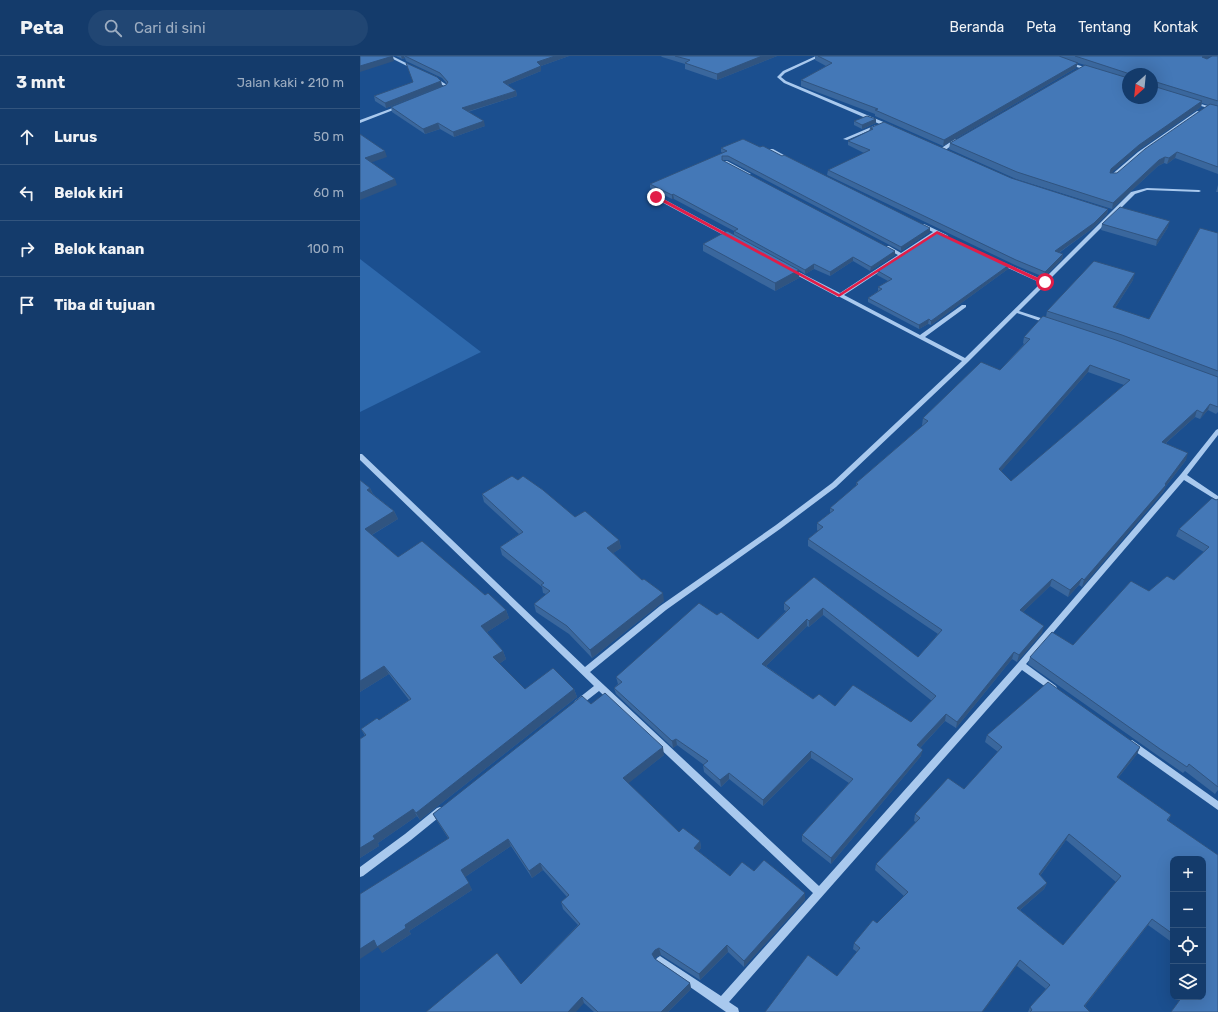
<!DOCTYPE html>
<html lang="id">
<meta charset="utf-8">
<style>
body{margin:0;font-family:Rubik,sans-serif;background:#214673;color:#f1f3f6}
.controls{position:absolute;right:12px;bottom:12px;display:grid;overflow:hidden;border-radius:8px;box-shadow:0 4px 16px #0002}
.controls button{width:36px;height:36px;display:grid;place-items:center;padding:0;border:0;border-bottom:1px solid #33557e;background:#143b6b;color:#f1f3f6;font:20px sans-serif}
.compass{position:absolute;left:762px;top:12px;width:36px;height:36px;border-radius:50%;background:#143b6b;box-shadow:0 4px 16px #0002;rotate:207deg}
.stop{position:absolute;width:12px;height:12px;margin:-9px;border:3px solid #e11d48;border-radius:50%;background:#fff}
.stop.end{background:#e11d48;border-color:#fff;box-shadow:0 1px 4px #0008}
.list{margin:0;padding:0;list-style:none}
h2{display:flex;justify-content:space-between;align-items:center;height:52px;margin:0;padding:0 16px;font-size:17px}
h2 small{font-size:13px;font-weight:400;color:#9dadc1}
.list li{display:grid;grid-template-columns:26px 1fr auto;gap:12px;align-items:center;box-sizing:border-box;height:56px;padding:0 16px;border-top:1px solid #33557e}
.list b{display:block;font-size:15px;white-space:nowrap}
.list em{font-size:13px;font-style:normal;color:#9dadc1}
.icon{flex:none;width:22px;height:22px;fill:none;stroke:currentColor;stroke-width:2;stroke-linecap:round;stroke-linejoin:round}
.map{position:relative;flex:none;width:858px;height:956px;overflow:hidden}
header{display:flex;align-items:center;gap:24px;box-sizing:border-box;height:56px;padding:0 20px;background:#143b6b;border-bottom:1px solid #33557e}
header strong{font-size:19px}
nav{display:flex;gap:22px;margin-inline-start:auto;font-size:14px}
.search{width:280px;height:36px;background:#214673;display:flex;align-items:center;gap:10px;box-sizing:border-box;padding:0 14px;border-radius:22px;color:#9dadc1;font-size:15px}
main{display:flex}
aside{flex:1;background:#143b6b}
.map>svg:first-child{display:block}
.green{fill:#2e69ad}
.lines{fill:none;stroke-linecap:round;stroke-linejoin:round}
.minor{fill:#a9c9ee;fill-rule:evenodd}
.wall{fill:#3a679d;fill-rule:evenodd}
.shaded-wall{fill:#305480}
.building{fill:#4478b7;stroke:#305480;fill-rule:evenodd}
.route{fill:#e11d48}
</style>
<header>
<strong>Peta</strong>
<div class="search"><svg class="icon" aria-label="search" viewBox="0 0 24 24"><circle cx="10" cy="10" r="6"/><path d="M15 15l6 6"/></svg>Cari di sini</div>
<nav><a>Beranda</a><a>Peta</a><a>Tentang</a><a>Kontak</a></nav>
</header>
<main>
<aside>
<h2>3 mnt<small>Jalan kaki · 210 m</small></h2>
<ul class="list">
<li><svg class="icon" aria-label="ahead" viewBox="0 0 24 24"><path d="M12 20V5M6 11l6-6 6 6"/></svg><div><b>Lurus</b></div><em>50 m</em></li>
<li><svg class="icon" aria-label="left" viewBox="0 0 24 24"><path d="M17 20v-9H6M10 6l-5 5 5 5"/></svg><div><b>Belok kiri</b></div><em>60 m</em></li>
<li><svg class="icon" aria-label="right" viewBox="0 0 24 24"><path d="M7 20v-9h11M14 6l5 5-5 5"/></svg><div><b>Belok kanan</b></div><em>100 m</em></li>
<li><svg class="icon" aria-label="arrive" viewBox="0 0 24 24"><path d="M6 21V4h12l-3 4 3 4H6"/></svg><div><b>Tiba di tujuan</b></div></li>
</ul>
</aside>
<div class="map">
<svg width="858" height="956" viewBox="0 0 858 956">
<rect width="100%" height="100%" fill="#1b4f8f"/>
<path class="green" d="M0,203L121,296L0,356Z"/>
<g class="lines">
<g class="minor">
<path d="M27,0H32L56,12L53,13Z"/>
<path d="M456,0H461L425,17L421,21L426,25L533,70V72H529L424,27L417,21L423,15Z"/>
<path d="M708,6L731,13L732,14L730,15L707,8V6Z"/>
<path d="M71,20H73L87,29L88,30L82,37L79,36L84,30L71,22Z"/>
<path d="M831,45L858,53V55L831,47Z"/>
<path d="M38,50L41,51L0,67V64Z"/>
<path d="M837,55L841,56L782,98L754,122H750V120L778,96Z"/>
<path d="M516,69L520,70L487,84L483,83Z"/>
<path d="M595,83L599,84L584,95H580V93Z"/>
<path d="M409,93H413L433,104L429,105L409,95Z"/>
<path d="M363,105H367L391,118L387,119L363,107Z"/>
<path d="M787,132L839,134L841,135L839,136L787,134L775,138L687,226V228L685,229L659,255L690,265V267H686L657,257L608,306L476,431L420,473L306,554L230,616L459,830L658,607L821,418L856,374L858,373V379L827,419L858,440V445L824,424L666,608L696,630L697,632L696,634L693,635L690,634L662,614L369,946L378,952L379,956H366L297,908L295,905L297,902L300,900L303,902L361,940L453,837L239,635L221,649L218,650L215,649L214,647L215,645L234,630L0,404V398H2L225,611L300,550L416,469L472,427L602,305L480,241H477L476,240L429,215V213H433L480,237L538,199L525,192V190H529L541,197L573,176L560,170V168H564L587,179L588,180L585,182L577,178L484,239L560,279L602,249H606V251L565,281L605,302L681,227L639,208V206H643L683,224L771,136Z"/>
<path d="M294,140H298L374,181L369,182L294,142Z"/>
<path d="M772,684L858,745V754L769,691L768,688L769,685Z"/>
<path d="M80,751L83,752L84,755L83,758L51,784L3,820L0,821V811L45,778L77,752Z"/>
</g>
</g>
<g class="wall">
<path d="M36,0H209L181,10V15L147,29L156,35L157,40L108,56L125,70L94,81L80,73L65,78L32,56L31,51L86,29L87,28L82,22L46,5L45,2L42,3Z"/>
<path d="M301,0H417L357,24L325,13V8L302,1Z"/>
<path d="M455,0H850L847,2V3L858,0V118L815,102L807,108L804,107L798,110L752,153L656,123L589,93L590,87L725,9L718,7L716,12L583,90L515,60V58L441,30V24L466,10L455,4ZM768,18H792L768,42ZM842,47L848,49L757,117H751L777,95L841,51Z"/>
<path d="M81,25L82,30L26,52L15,45L14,40Z"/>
<path d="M516,63V67L502,73L494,69V65Z"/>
<path d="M510,72L651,122L748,153L747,158L733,172L699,197L703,198L702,203L684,221L655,209L467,119L468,114L504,97L488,89V85L509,75Z"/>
<path d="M400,91L422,100L570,172V176L541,195L368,104H362L535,199L510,215L493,205L470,220L454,213L445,218L439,214V222L415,235L343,195V188L374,179V175L314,143H312L290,132V128L363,97L361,96V92Z"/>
<path d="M858,129V136H856Z"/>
<path d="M742,168L808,171L796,190L741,174Z"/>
<path d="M858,177V356L856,358L848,354L840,363L835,361L806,387L826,404L806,430L803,436L722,531L719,529L708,541L690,530L663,556L682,577L657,606L652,603L596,672L585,665L560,692L561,700L471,808L442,785V779L489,727L451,702L403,750L369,723L361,731L344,716L343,709H344L317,689L313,692L256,638L254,632L258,628L256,621L357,559L398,583L426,555L424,554V547L454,521L558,601L578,578L448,490V483L458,475L457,474V467L470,457V452L496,430V427L563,369H562L563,362L640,314L664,288L663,287L664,281L686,261L687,255L773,224L755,252L789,263ZM728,316L764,329L651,425L641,415ZM463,559L572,645L551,666L475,650L453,643L406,610L447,570L449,571Z"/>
<path d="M648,213L571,269L568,268L559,273L508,246V242L518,235V231L528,225L517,219L518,215Z"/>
<path d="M158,424L215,461L259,484L261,492L253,497L304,545L232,602L209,578L176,556L174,548L186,538L183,537L182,531L142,499L140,491L159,478L124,446L122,438Z"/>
<path d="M10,432L13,438L34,455L38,463L12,479L38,501L125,539L146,554L149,562L127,576L143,595L146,603L139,608L165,633H214L217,641L60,764L57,760L18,787L19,790L0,802V683L5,680L1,673L19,664L49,644L29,618L0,636Z"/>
<path d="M858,443V734L855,738L825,715L823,717L797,699L668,608L670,601L713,589L789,535L814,524L844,496L816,480L819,473Z"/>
<path d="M231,648L304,699L268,727L319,776L340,785L341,792L338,795L370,820L394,815L445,837V844L384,911L368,896L340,924L301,899L296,901L295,903L330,927L331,933L308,956H234L224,947L161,928L218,869L203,853L201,846L207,841L183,814L172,822L151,790L105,821L112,834L49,875L51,878L22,897L88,782L77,765L73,758Z"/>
<path d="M627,679L780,691L777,698L758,722L811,759L808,765L858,799V956H811L822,941H843V803H813V887L788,869L725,950L730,956H668L670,951L686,933L657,910L477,920L497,896L493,893L494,887L517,867L544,840L515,814L516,808L556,766L554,765L555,758L604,733L638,696L625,686ZM706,784L756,826L703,889L660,854L684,833L687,827L680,820Z"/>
</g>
<g class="shaded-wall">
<path d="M33,0L34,5L0,16V10Z"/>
<path d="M41,0H44L45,2L42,3Z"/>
<path d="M195,0H209L181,10V15L144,30L143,26L177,6Z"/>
<path d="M402,0H417L357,24V18Z"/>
<path d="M844,0H850L841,7L842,1Z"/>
<path d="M718,7L716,12L583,90L584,84Z"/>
<path d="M81,25L82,30L26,52L25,47Z"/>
<path d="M156,35L157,40L103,57L102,52Z"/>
<path d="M842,45L841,51L777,95L749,119L751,113L779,89Z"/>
<path d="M516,63V67L502,73V69Z"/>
<path d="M124,65L125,70L94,81L93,76Z"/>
<path d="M78,67L80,73L65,78L63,73Z"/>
<path d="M25,95L27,101L7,108L5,102Z"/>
<path d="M817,96L815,102L807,108L809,102Z"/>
<path d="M805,101L804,107L798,110L752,153L753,147L799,104Z"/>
<path d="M35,123L37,129L0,144V137Z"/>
<path d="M313,138L314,143H312V139Z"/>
<path d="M748,153L747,158L733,172L694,200L695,195Z"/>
<path d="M810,165L808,171L796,190L797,184Z"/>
<path d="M570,172V176L541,195V191Z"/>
<path d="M535,195V199L510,215L511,211Z"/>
<path d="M703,198L702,203L684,221L685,216Z"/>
<path d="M493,201V205L470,220V216Z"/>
<path d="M454,208V213L445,218V214Z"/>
<path d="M649,209L648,213L571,269V265Z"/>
<path d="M439,214V222L415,235V227Z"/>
<path d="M775,217L773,224L751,258L753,251Z"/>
<path d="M569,263L568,268L559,273V269Z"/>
<path d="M730,309L728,316L637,420L639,413Z"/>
<path d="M850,348L848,354L840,363L843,357Z"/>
<path d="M837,354L835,361L800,392L802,386Z"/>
<path d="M828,397L826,404L806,430L803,436L722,531L724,524L805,428Z"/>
<path d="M10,432L14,441L7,434Z"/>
<path d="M34,455L38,463L8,481L5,473Z"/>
<path d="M259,484L261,492L249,500L247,492Z"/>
<path d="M722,522L719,529L708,541L710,534Z"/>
<path d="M692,523L690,530L658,561L660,554Z"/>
<path d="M303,537L304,545L232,602L230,594Z"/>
<path d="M463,552V559L449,571V565Z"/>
<path d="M146,554L149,562L124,578L121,570Z"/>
<path d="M447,563V570L402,614V608Z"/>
<path d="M684,570L682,577L657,606L659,599Z"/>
<path d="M143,595L146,603L136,610L133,601Z"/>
<path d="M654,596L652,603L596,672L597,666Z"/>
<path d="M24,610L29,618L0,636V625Z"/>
<path d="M214,633L217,641L60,764L56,757Z"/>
<path d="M586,658L585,665L556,696L557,689Z"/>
<path d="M316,683L317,689L313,692L312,685Z"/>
<path d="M303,691L304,699L265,730L263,722Z"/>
<path d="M780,691L777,698L753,728L757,721Z"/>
<path d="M563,694L561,700L471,808V802Z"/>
<path d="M451,695V702L403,750V744Z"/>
<path d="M369,717V723L361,731L360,724Z"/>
<path d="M53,753L57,760L18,787L19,790L0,802V792L13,780Z"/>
<path d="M709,778L706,784L676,825L679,818Z"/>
<path d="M148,783L151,790L105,821L101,814Z"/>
<path d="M340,785L341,792L335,799L334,792Z"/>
<path d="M180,807L183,814L172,822L169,815Z"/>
<path d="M109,827L112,834L49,875L51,878L22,897L18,891L0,903V893L14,884L45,869Z"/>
<path d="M687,827L684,833L655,858L657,852Z"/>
<path d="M445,837V844L384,911V905Z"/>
<path d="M792,863L788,869L721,955L724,950Z"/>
<path d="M367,889L368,896L340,924L339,918Z"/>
<path d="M299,892L301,899L296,901L294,904L292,898L295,894Z"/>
<path d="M660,904L657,910L623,956H622Z"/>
<path d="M330,927L331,933L308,956H301Z"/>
<path d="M222,941L224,947L216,956H208Z"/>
</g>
<g class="building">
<path d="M0,0H33L0,10Z"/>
<path d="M45,0H195L177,6L181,10L143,26L156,35L102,52L124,65L93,76L78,67L63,73L31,51L86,29L88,26L80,17Z"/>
<path d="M315,0H402L357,18L325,7L330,4Z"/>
<path d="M458,0H699L718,7L584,84L515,54L518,53L441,24L472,7Z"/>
<path d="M715,0H844L842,1L847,3L852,0H858V45L793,25V30L842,45L779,89L751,113L750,117H757L785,93L850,48L858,50V111L817,96L809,102L805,101L799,104L753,147L657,116L590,87L725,9L768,22V42H792V18H770Z"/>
<path d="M46,7L77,21L81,25L25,47L14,40L53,26Z"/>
<path d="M507,60L516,63L502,69L494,65Z"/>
<path d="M524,66L651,122L748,153L734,167L695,195L703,198L685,216L656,204L468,114L510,94L488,85L513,73L510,72Z"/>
<path d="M0,78L25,95L5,102L35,123L0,137Z"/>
<path d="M383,83L400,91L403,90L422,100L424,99L570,172L541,191L368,100H362V104L535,195L511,211L493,201L470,216L454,208L445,214L374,175L378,173L313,138L312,139L290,128L367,95L361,92Z"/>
<path d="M760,151L810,165L797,184L742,168Z"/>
<path d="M840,172L858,177V315L762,279L687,255L734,205L775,217L753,251L789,263Z"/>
<path d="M367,175L439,214L415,227L343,188Z"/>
<path d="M578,176L649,209L571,265L569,263L559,269L508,242L522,233L518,231L532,223L518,215Z"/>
<path d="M683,260L756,284L858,321V351L850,348L843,357L837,354L802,386L828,397L805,428L806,429L724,524L722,522L710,534L692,523L660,554L684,570L659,599L654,596L597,666L586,658L557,689L563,694L471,802L442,779L493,723L451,695L403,744L369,717L360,724L343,709L348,705L316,683L312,685L254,632L262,626L256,621L339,547L357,559L361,556L398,583L430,552L424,547L454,521L558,601L582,574L448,483L463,471L457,467L474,454L470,452L498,428L496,427L568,365L563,362L621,306L640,314L670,283L664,281ZM730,309L770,324L651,425L639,413ZM463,552L576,640L551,666L493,629L475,650L459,638L453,643L402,608L447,563L449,565Z"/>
<path d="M152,420L158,424L163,420L183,434L215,461L225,455L259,484L247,492L282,524L284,523L303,537L230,594L207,570L174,548L190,535L181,529L184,527L140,491L163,476L122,438Z"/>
<path d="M0,424L10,432L7,434L34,455L5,473L38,501L62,485L125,539L128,537L146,554L121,570L143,595L133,601L165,633L193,612L214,633L56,757L53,753L13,780L15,783L0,792V683L6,679L1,673L17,662L19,664L51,643L24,610L0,625Z"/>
<path d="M852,442L856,444L858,443V731L829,708L827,711L800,693L670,601L692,576L713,589L771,525L789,535L807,520L814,524L849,491L819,473Z"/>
<path d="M688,626L780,691L757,721L811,759L807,764L858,799V956H811L822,941H843V904L845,902L843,900V803H813V878L792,863L724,950L730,956H670L672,954L670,951L690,929L660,904L622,956H405L448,899L477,920L500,892L494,887L513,864L517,867L548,836L516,808L560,762L555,758L588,722L604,733L642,691L627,679ZM709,778L761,820L703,889L657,852L687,827L679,818Z"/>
<path d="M245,637L303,691L263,722L319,776L323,772L340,785L334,792L370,820L382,806L394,815L404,804L445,837L384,905L367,889L339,918L299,892L295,894L292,898L295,903L330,927L301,956H238L222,941L208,956H66L137,897L161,928L220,868L201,846L209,839L180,807L169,815L148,783L101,814L109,827L45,869L46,872L17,891L14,884L0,893V838L89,782L73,758L222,640L231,648Z"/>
</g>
<path class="route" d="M295,140H298L479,238L577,175L687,226L683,228L577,178L479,241L295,142Z"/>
</svg>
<div class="controls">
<button>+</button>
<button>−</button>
<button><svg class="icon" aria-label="locate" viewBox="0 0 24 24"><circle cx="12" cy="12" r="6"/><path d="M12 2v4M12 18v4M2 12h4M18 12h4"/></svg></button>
<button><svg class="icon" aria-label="layers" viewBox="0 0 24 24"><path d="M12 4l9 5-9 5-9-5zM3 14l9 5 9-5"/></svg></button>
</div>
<svg class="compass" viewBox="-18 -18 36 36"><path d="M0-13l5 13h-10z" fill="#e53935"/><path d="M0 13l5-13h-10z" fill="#9dadc1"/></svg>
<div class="stop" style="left:685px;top:226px"></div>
<div class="stop end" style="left:296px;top:141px"></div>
</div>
</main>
